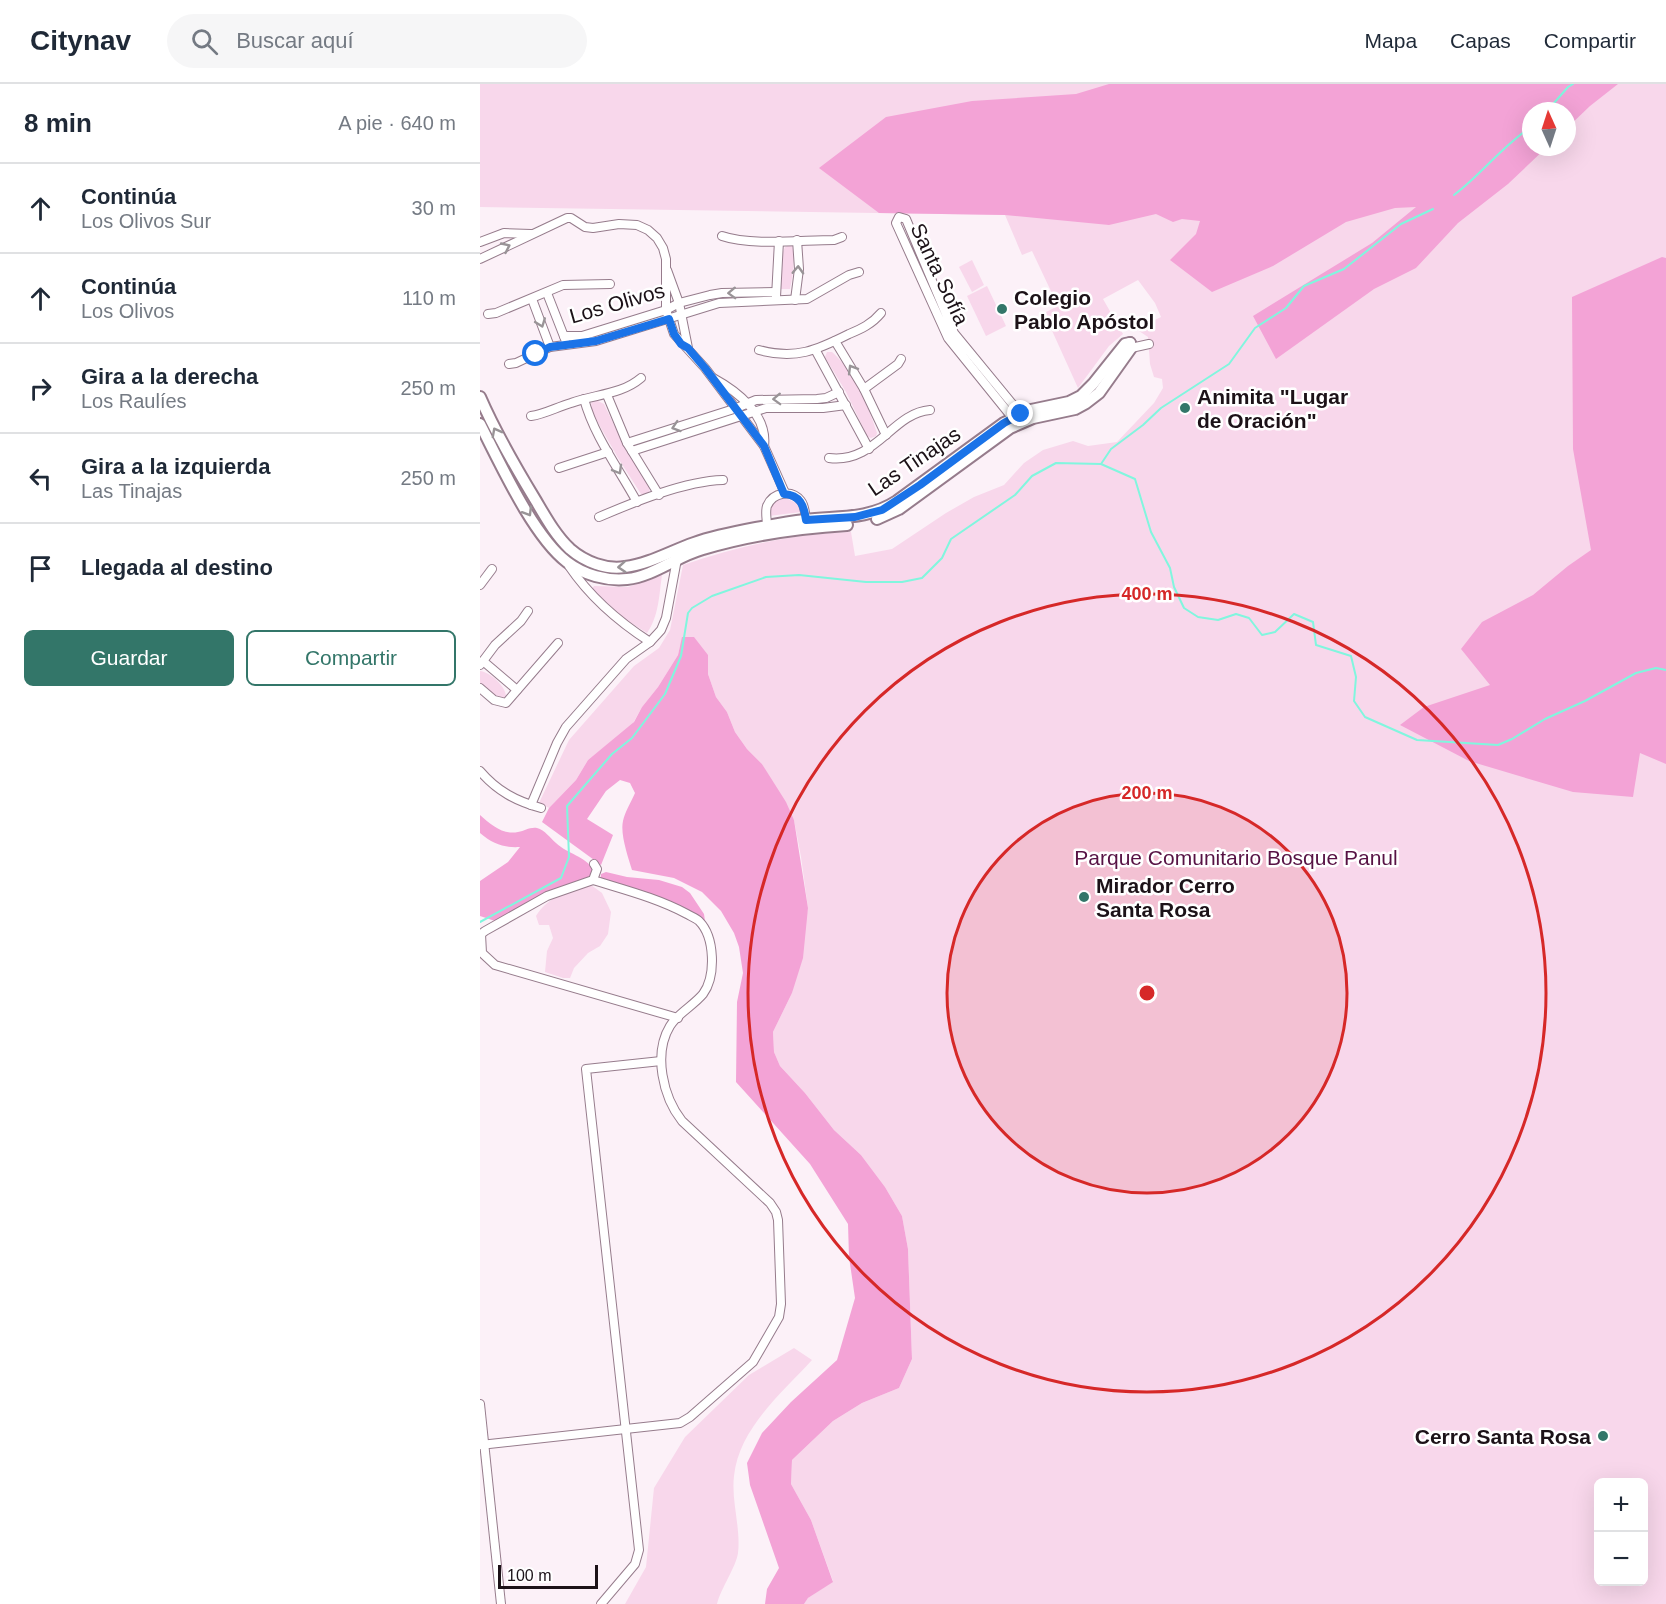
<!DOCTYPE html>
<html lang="es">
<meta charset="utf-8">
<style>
body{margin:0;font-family:Arial,sans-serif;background:#f6f6f7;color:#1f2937}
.controls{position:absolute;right:18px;bottom:18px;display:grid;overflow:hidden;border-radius:9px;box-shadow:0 6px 24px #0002}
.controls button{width:54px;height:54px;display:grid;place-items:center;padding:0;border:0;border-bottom:2px solid #e0e1e3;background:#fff;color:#1f2937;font:30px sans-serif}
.compass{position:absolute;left:1042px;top:18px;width:54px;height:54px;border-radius:50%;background:#fff;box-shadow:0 6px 24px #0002;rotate:357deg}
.scale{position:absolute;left:18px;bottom:15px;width:100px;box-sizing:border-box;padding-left:6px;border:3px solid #1c1218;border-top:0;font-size:16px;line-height:21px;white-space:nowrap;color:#1c1218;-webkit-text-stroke:4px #fff;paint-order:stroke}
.stop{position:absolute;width:18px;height:18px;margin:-14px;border:4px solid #1a73e8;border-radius:50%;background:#fff}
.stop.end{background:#1a73e8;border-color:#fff;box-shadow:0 2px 6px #0008}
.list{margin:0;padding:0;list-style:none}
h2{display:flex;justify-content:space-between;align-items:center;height:78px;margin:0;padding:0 24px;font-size:26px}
h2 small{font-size:20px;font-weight:400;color:#747a83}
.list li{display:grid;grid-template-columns:39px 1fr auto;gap:18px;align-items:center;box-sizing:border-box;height:90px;padding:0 24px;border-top:2px solid #e0e1e3}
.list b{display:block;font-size:22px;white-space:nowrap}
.list p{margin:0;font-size:20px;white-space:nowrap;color:#747a83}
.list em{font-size:20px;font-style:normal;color:#747a83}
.actions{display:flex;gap:12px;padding:18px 24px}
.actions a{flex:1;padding:14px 0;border:2px solid #337669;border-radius:9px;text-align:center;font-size:21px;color:#337669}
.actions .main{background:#337669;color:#fff}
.icon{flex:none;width:33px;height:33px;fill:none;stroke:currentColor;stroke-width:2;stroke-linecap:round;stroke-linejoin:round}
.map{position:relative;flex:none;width:1186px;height:1520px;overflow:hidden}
header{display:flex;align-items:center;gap:36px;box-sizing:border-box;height:84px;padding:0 30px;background:#fff;border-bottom:2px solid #e0e1e3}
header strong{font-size:28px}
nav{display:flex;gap:33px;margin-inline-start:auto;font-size:21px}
.search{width:420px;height:54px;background:#f6f6f7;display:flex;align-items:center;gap:15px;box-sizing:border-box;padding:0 21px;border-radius:33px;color:#747a83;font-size:22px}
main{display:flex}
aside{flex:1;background:#fff}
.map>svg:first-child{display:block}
.green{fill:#f8d7eb;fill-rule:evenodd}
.forest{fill:#f3a3d6}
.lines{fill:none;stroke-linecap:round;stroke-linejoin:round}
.stream{stroke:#81f6de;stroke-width:2}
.street-casing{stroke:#967c8c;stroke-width:10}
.secondary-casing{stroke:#967c8c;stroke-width:14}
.street{stroke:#fff;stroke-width:8}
.secondary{stroke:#fff;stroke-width:10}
.oneway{stroke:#999497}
.route{stroke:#1a73e8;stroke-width:8}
.ring{fill:none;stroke:#d62828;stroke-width:3}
.poi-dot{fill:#337669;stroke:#fff;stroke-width:2}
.labels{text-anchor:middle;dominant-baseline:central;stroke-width:5;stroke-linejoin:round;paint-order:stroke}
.street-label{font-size:21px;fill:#1c1218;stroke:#fff}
.poi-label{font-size:21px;font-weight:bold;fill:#1c1218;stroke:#fff;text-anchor:start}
.park-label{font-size:21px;fill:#571244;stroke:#fff}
.centre{fill:#d62828;stroke:#fff;stroke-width:3}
.ring-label{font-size:18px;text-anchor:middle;font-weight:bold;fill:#d62828;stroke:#fff;stroke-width:5;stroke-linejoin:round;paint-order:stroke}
</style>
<header>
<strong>Citynav</strong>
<div class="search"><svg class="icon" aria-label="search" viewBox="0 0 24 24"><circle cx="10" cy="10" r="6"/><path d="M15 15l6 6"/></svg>Buscar aquí</div>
<nav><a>Mapa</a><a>Capas</a><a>Compartir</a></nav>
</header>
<main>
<aside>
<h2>8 min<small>A pie · 640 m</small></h2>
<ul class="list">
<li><svg class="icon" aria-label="ahead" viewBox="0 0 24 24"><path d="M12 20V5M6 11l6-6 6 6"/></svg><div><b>Continúa</b><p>Los Olivos Sur</p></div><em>30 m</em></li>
<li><svg class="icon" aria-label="ahead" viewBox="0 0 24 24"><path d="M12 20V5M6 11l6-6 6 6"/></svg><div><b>Continúa</b><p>Los Olivos</p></div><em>110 m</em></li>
<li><svg class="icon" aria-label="right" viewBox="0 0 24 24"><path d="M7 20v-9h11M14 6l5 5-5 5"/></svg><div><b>Gira a la derecha</b><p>Los Raulíes</p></div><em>250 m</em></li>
<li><svg class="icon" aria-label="left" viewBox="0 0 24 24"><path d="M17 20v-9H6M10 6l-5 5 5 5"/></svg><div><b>Gira a la izquierda</b><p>Las Tinajas</p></div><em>250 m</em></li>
<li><svg class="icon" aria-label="arrive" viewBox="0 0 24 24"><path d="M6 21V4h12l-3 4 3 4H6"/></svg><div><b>Llegada al destino</b></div></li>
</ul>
<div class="actions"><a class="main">Guardar</a><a>Compartir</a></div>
</aside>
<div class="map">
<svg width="1186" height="1520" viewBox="0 0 1186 1520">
<rect width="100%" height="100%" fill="#fcf1f8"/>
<g class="green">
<path d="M0,0H1186V1520H324L328,1514L353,1497L331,1436L311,1400L312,1376L353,1337L382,1319L419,1304L432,1275L428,1165L422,1132L405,1103L381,1071L354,1046L325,1009L300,982L294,968L293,948L312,909L328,824L321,773L314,736L282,680L267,665L255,648L247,628L236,613L228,590V571L200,562L198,571L178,603L162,623L152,641L108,676L96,696L69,724L59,719L89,656L154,582L179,564L190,546L203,481C260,462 311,450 371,448L375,472L412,465L466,429L494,413L524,401L544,379L563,366L593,357L608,362L637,358L674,319L683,304L682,295L674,293L670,280L668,253L656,245L681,233L675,219L658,196L623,215L643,250L629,262L598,304L564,229L578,222L552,167L542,171L525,131L0,123ZM1051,27H1087V63H1051ZM1118,1398H1164V1498H1118Z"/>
<path d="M310,161H312C315,175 313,191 310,205H301L303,168L305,163Z"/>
<path d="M492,176L504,201L492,208L479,183Z"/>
<path d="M507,202L526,242L506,252L487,212Z"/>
<path d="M347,268H352C372,285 389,323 397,349L396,352L391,354L387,352L366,308L345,273Z"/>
<path d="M116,316L124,320L145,364L170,404L169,409L165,411L161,410L138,374L112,328L111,319Z"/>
<path d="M0,323L56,424L112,481L182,478C176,481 169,485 161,487C93,510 58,437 30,389C18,369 0,346 0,323Z"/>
<path d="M304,413L316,419L321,428L289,432C290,421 293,417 304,413Z"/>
<path d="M182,491C179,511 179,532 167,549L145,535L112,505L114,502L148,503Z"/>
<path d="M0,587C10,588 27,603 26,614L20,615L0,600Z"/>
<path d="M111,801L122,809L131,828L128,850L120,862L108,869L94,884L90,894H83L65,888L67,867L73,854L69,841H59L56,832C68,812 90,806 111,801Z"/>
<path d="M314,1264L332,1276C302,1309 259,1344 254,1392C251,1417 261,1444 258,1469C256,1483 241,1504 237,1520H145L166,1483L174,1404L205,1353L269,1291Z"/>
</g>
<g class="forest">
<path d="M629,0H1138L1110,22L1087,44V27H1051V63H1067L1028,100L978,139L936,184L894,205L796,275L773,232L892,159L936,123L915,124L866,138L793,182L732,208L690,176L716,150L720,137L702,135L693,138L676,130L629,141L525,131L399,129L339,84L406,33L492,17L596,10Z"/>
<path d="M1182,173L1186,174V680L1160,669L1153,713L1093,708L989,677L920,641L944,623L1010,601L981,565L1002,538L1053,511L1088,482L1111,466L1093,365L1092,213Z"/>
<path d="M202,553H214L228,571V590L236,613L247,628L255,648L267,665L282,680L306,718L314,736L328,824L323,874L312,909L293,948L294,968L300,982L325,1009L354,1046L381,1071L405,1103L422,1132L428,1165L432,1275L419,1304L382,1319L353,1337L312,1376L311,1400L331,1436L353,1498L328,1514L324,1520H285L287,1505L299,1484L270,1401L267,1379L282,1349L311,1318L357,1276L375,1214L369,1173L368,1140L330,1080L256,998L257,918L263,889L259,863L254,849L241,827L222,808L194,794L152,786C148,773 140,750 143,737C145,728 151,718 155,709L150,699L140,696L126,707L107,735L133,751L121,781L62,738L69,724L96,696L108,676L154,638L162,623L178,603L198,571Z"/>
<path d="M0,731C11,741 23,751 38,748C45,747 49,743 57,744C65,746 70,754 76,759C88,770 105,772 114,786L111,794L15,837L0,832V797L28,778L40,763C24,764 13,760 0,749Z"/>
<path d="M126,788L147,793L179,796L202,803L210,809L224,830L225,837L223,841L182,815L132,806L120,800L121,790Z"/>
</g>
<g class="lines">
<g class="stream">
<path d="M1067,27L1088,3L1093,0"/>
<path d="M974,111C1002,90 1022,62 1051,43"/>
<path d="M621,380L631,365L663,341L681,324L749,280L775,244L806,224L824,202L864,185L921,140L953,125"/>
<path d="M0,838L81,794L89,773L87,722L132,670L152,654L185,610L201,572L208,529L212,524L232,512L286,493L319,491L386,498H422L442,494L462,474L471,455L535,411L552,392L576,379L621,380L655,395L671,448L690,484L694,503L704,524L718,533L738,536L756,530L769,534L782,551L795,548L814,530L833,538L836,561L871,572L876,593L874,617L885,633L937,656L1018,661L1032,655L1065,635L1105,617L1156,589L1176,584L1186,586"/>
</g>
<defs>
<g id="street">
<path d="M242,152C271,162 322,156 354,156L362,153"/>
<path d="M0,158L24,149L51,150"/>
<path d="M0,175L87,134H91L105,143L113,144L139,140L157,141L168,146L177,154L183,164L186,175V226L194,250L225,284L284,362L305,409"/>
<path d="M187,186L199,219L208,264"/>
<path d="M67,209L85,255"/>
<path d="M296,213L299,157"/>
<path d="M52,215L70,263"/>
<path d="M315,216L319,185L317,156"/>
<path d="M8,230L16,229L83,201L130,200"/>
<path d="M84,252H102L186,226L199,219L230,211L242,209L296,208"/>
<path d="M355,257L384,305L406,351"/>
<path d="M651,264L669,260"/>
<path d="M279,266C316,276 337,266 369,250C381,245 392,240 401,229"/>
<path d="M336,267L389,365"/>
<path d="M29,280L36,279L70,263L116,257L239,219L327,215L369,191L379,188"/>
<path d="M233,294C257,307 288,331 284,362"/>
<path d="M384,305L418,280L421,275"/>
<path d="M127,311L147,359L179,411"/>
<path d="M104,315C114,352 139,385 157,418"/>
<path d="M51,332C65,330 77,323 91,319C115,310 141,311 161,294"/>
<path d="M535,337L468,254L416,139L419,133L426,135L474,249L543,333"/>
<path d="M147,359L254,325L276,316L337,315L346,314L359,308"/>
<path d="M152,367L286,324H343L366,321"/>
<path d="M349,374C396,380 412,329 450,326"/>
<path d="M79,384L128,368"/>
<path d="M119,433C154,418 205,397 243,396"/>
<path d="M287,442C287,435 285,428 287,422C293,408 312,405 321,417C325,422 325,429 326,436"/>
<path d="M89,482C110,513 139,538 170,558"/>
<path d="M0,501L12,485"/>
<path d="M3,577L37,606"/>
<path d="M0,581L15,561L41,537L48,527"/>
<path d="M0,604L14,616L26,619L78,559"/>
<path d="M0,687C17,707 36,717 61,724"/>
<path d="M51,721L77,659L86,643L146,575L170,558L181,546L186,534L197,475"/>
<path d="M114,780L117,785L113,796L67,812L5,847L1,850L2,869L15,881L198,934"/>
<path d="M0,1320L21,1520"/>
<path d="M0,1361L200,1339L210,1333L273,1278L299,1233L301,1220L298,1136L296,1128L290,1119L202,1037C183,1013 173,970 190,942C198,929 213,922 223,910C236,892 235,853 219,837C216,834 210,832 207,830C177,814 145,806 113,796"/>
<path d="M121,1520L155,1480L159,1466L106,985L181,977"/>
</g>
<g id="secondary">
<path d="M0,313C16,350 36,384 56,417C66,434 76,452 90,465C105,478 126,486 145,483C169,480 191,467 214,459C234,452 255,448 276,444C292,441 308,438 325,436C358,432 388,436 417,417L524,339L551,326L589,318L601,312L613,300L645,260L650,259"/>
<path d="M0,340C20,379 53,452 87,478C104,491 126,497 147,495C174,492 197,472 223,465C270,451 318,444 367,441"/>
<path d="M397,435L419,425L530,344L553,334L595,325L606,319L619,309L651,264L650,259"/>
</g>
</defs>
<use href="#street" class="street-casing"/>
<use href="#secondary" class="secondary-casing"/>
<use href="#street" class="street"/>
<use href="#secondary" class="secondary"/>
</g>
<defs><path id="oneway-chevron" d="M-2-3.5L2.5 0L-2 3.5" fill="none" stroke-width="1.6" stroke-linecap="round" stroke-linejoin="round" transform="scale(1.5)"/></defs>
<g class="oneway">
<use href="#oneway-chevron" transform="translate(26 163) rotate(-25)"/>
<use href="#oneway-chevron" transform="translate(318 186) rotate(-88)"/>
<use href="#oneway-chevron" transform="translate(252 209) rotate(178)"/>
<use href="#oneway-chevron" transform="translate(61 239) rotate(69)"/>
<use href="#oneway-chevron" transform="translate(372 285) rotate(-121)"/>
<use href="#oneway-chevron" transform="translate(297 315) rotate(178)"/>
<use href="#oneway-chevron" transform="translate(196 343) rotate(162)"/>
<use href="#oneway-chevron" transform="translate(16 348) rotate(-118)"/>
<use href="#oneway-chevron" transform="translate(138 386) rotate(60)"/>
<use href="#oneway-chevron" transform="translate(48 428) rotate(59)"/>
<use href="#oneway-chevron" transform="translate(142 483) rotate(176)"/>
</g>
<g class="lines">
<path class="route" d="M56,270L70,263L116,257L189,235L194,250L201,260L208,264L225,284L284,362L304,410C320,411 324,421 326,436L375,433L402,426L440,401L524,339L541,330"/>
</g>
<circle cx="667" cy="909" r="200" fill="#d62828" fill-opacity=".12"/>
<g class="ring">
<circle cx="667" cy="909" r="200"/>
<circle cx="667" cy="909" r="399"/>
</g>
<g class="poi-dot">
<circle cx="522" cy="225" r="6"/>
<circle cx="705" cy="324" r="6"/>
<circle cx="604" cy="813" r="6"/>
<circle cx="1123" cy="1352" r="6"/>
</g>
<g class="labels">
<g class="street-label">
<text transform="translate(460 190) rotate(65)">Santa Sofía</text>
<text transform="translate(137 219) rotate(-16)">Los Olivos</text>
<text transform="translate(434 377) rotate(-34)">Las Tinajas</text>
</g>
<g class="poi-label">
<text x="534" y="213">Colegio<tspan x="534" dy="24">Pablo Apóstol</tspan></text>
<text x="717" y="312">Animita "Lugar<tspan x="717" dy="24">de Oración"</tspan></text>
<text x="616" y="801">Mirador Cerro<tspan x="616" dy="24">Santa Rosa</tspan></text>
<text x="1111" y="1352" text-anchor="end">Cerro Santa Rosa</text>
</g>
<g class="park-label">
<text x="756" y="773">Parque Comunitario Bosque Panul</text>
</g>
</g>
<circle cx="667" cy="909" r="9" class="centre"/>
<g class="ring-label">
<text x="667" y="516">400 m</text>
<text x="667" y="715">200 m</text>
</g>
</svg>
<div class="controls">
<button>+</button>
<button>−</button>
</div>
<svg class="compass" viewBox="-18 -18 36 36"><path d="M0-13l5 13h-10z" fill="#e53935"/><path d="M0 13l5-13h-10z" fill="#747a83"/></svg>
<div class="scale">100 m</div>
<div class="stop" style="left:56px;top:270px"></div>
<div class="stop end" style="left:541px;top:330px"></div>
</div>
</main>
